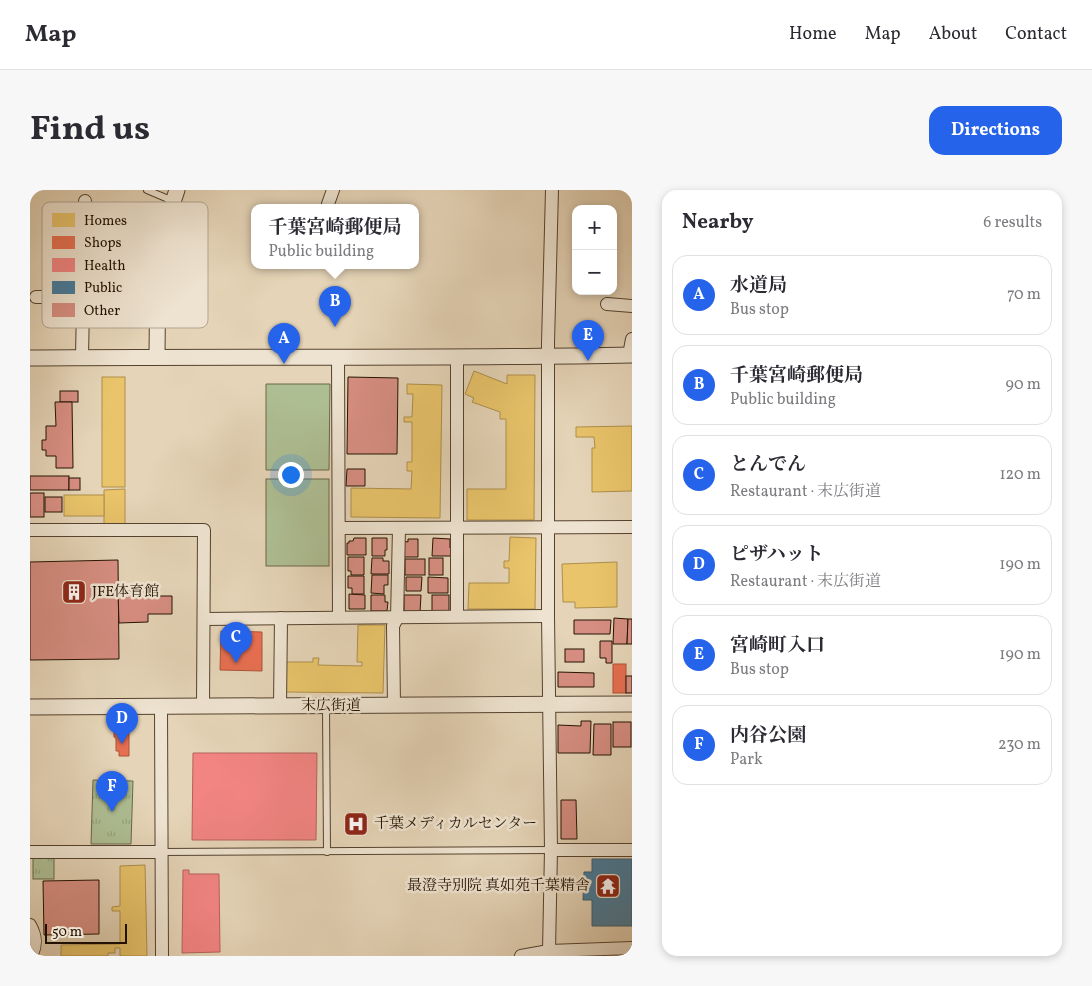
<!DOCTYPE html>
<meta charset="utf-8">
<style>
body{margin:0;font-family:Vollkorn,"Noto Serif JP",serif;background:#f7f7f7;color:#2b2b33}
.controls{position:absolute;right:15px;top:15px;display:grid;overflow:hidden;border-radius:10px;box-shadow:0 2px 8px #0003}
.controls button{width:45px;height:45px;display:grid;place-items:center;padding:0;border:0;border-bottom:1px solid #e1e1e2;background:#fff;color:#2b2b33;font:25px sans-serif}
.scale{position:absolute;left:15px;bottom:12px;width:82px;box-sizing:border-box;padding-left:5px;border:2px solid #231202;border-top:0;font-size:14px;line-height:18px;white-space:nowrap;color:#231202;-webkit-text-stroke:4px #eee3d0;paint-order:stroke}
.you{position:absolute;left:260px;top:284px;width:18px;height:18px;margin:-12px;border:4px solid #fff;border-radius:50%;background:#1a73e8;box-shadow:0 0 0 8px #1a73e833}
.badge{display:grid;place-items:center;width:32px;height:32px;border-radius:50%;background:#2563eb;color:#fff;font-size:16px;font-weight:700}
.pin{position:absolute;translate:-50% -41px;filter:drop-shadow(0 1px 2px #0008)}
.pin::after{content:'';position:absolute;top:26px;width:18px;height:15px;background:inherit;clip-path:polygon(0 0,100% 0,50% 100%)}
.popup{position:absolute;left:221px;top:14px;width:168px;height:65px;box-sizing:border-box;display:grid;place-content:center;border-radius:10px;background:#fff;filter:drop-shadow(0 1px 4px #0005);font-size:16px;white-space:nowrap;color:#7c7c81}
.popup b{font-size:19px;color:#2b2b33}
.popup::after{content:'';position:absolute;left:50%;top:100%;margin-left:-10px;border:10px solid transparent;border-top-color:#fff}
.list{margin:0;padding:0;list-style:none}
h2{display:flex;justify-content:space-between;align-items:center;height:65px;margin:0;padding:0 20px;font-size:21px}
h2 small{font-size:16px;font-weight:400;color:#7c7c81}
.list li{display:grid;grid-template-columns:32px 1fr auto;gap:15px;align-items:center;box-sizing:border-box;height:80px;margin:0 10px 10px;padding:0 10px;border:1px solid #e1e1e2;border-radius:15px}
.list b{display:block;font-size:19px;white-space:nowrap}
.list p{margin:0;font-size:16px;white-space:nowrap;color:#7c7c81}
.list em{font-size:16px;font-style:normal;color:#7c7c81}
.map{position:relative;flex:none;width:602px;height:766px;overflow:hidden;border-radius:15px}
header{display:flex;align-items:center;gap:30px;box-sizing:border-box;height:70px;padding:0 25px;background:#fff;border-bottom:1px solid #e1e1e2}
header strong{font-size:24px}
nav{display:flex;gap:28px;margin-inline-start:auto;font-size:18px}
.intro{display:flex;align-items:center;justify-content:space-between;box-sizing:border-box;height:120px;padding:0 30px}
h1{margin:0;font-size:35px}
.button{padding:12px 22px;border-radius:15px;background:#2563eb;color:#fff;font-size:18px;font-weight:700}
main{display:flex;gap:30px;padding:0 30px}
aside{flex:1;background:#fff;border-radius:15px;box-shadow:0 2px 8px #0003}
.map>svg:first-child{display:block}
.grass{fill:url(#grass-tufts);stroke:#68684a}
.pitch{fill:#aebe93;stroke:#68684a}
.homes{fill:#e9c46a;stroke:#ae8f4b}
.shops{fill:#e76f51;stroke:#ac5339}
.health{fill:#f28482;stroke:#b4625c}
.public{fill:#457b9d;stroke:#3b5c6e}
.building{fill:#d78e82;stroke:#231202}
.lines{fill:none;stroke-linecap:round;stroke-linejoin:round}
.service-casing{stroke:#54422f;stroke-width:8}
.minor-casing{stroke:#54422f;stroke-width:14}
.tertiary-casing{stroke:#54422f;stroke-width:17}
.service{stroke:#eee3d0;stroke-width:6}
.minor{stroke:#eee3d0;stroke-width:12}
.tertiary{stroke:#eee3d0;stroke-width:15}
.labels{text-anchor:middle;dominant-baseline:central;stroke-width:5;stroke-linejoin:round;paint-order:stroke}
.poi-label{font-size:15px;fill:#231202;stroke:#eee3d0;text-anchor:start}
.street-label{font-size:15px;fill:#231202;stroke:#eee3d0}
.key{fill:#eee3d0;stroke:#b1a492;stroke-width:1}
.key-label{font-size:14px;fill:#231202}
</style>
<header>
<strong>Map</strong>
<nav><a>Home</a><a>Map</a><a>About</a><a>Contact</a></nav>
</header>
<div class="intro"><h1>Find us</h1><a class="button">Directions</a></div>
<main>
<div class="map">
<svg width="602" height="766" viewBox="0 0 602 766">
<defs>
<pattern id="grass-tufts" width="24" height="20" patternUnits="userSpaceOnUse" patternTransform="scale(1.25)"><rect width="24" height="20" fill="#aebe93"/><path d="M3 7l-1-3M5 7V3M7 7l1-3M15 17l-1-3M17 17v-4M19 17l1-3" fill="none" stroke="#95a27d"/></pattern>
</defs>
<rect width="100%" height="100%" fill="#e5d4b7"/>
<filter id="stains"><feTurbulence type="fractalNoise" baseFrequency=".004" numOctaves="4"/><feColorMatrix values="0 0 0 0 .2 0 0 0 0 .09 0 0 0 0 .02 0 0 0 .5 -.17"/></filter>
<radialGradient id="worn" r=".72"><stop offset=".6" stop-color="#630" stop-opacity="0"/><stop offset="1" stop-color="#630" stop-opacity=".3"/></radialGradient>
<g class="grass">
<path d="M63,590L103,591L101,654H61Z"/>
<rect x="3" y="668" width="21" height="21"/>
</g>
<g class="pitch">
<path d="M236,194H300L299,280H236Z"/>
<rect x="236" y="289" width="63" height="87"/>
</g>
<g class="homes">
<path d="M444,181L477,194V185H505L504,330H437V299H476V229H470V222L442,212L444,208L435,204Z"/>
<rect x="72" y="187" width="23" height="110"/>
<path d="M377,194L412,195L410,328L321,327V298L381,299L382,281H377V272H382V232H374V227H382L383,204H377Z"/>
<path d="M602,236V301L562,302V258H565L564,247H546V237Z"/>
<path d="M95,299V335H74V300Z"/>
<rect x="34" y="305" width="40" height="21"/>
<path d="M480,347L506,348L505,419H438L439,393H479V378H474V371H479Z"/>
<path d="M587,372V417L545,418V412H533L532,374Z"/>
<path d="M328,435H355L353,503L256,502V472H283V468H289L288,475L332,476V472H327Z"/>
<path d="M115,675L117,766H90V758H85V763H78V766H31V755L90,754V721H82V717L90,716V676Z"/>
</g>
<g class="shops">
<path d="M191,441L232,442V481L190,480Z"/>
<rect x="583" y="474" width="13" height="29"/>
<path d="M86,530H99V566H89V561H86V548L84,547V542H86Z"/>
</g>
<g class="health">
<path d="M163,563H287L286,650H162Z"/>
<path d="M153,680H159V684H189L190,762L152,763Z"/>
</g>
<path class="public" d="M562,669H602V736H562V710H553L554,682H562Z"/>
<g class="building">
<path d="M318,187L368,188L367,264H317Z"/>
<rect x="30" y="201" width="18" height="11"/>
<path d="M25,212H42L43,278H26V266H16V260H12V250H16V236H26Z"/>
<path d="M317,279H335V296H316Z"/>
<rect x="0" y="286" width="39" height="14"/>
<rect x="39" y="288" width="11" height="12"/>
<rect x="0" y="303" width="14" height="24"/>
<rect x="15" y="307" width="17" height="15"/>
<path d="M324,348H336V365H317V353H319V351H323Z"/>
<path d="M342,348H357V360H355V366H342Z"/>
<path d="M403,348L420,349V358H422V366H402Z"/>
<path d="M378,349H388V367H373V351L378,352Z"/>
<path d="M318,367H334V385H321V381H318Z"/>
<path d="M342,368H353V371H359V384H341Z"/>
<rect x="399" y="368" width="14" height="17"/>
<rect x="375" y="369" width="20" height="16"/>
<path d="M88,370L89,469L0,470V372Z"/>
<path d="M342,385H358V395H354V404L341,403Z"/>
<path d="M318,386H334V404H322V398H318Z"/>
<path d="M376,387H392L391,401H376Z"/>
<path d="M398,387L418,388V403H398Z"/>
<path d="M88,401H117V406H142V424H118V432L89,433Z"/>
<path d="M319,404L335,405V419H319Z"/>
<path d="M341,405H355V412H358L357,421H341Z"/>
<path d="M374,405H391L390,422H374Z"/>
<rect x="402" y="405" width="17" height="16"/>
<path d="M584,428L598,429L597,454H583Z"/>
<path d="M598,429H602V454H597Z"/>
<path d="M544,430H581L580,444H544Z"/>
<path d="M570,451H582V473H576V468H570Z"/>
<rect x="535" y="459" width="19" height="13"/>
<path d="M528,482L564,483V497H528Z"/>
<rect x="596" y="486" width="6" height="17"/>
<path d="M551,531H561L560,563H528V535L551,536Z"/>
<rect x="583" y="532" width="18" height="25"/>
<path d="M564,534H581V565H563Z"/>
<path d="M531,610H546L547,649H531Z"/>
<path d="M69,690V744L14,745L13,691Z"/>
</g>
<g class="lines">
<defs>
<g id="service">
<path d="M117,0L143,11"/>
<path d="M296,516L297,662"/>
<path d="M130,662L521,660"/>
</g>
<g id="minor">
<path d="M298,14L303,0"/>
<path d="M22,52L116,53"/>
<path d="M6,107H128"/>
<path d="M577,114L602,116"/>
<path d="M599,165L602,149"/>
<path d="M308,166L309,427"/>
<path d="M52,167L55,11"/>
<path d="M427,167V426"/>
<path d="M309,338L602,337"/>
<path d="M0,340H174L173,516"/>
<path d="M174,429L518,426"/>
<path d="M250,516L251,428"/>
<path d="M364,516L363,436L367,428L369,338"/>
<path d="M131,517L132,766"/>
<path d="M521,660H602"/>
<path d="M0,662H130"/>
<path d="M0,735C6,746 7,755 1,766"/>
<path d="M519,761L521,660L518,426V153L522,0"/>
<path d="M491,766L519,761L602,758"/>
</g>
<g id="tertiary">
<path d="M127,167L128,57L147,0"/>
<path d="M0,168C201,166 401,169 602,165"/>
<path d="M0,517L602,514"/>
</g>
</defs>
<use href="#service" class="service-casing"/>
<use href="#minor" class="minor-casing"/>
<use href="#tertiary" class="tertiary-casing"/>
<use href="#service" class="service"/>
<use href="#minor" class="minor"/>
<use href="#tertiary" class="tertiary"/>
</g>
<defs>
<symbol id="building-square" viewBox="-11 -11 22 22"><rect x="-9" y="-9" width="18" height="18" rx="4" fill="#8f2418" stroke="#eee3d0"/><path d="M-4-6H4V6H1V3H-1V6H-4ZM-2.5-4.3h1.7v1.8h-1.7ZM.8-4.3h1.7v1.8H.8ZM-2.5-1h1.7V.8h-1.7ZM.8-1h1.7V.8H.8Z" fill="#fff"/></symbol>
<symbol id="hospital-square" viewBox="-11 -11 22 22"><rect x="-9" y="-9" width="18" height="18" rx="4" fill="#8f2418" stroke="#eee3d0"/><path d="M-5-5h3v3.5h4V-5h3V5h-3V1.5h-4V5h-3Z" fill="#fff"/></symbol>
<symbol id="temple-square" viewBox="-11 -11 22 22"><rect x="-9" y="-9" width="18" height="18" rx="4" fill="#8f2418" stroke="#eee3d0"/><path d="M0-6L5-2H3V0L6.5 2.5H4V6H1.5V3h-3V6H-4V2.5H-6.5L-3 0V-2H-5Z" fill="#fff"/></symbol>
</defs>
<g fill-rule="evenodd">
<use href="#building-square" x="30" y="388" width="28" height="28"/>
<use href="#hospital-square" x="312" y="620" width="28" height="28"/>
<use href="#temple-square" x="564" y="682" width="28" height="28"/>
</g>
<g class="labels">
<g class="poi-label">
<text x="62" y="402">JFE体育館</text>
<text x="344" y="634">千葉メディカルセンター</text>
<text x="560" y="696" text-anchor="end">最澄寺別院 真如苑千葉精舎</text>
</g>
<g class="street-label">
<text x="301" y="516">末広街道</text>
</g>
</g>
<rect x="12" y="12" width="166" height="126" rx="8" class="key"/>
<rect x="22" y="23" width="23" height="14" fill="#e9c46a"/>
<rect x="22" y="46" width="23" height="13" fill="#e76f51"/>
<rect x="22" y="68" width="23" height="14" fill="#f28482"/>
<rect x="22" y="91" width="23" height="13" fill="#457b9d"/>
<rect x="22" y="113" width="23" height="14" fill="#d78e82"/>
<g class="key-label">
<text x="54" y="35">Homes</text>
<text x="54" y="57">Shops</text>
<text x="54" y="80">Health</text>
<text x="54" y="102">Public</text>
<text x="54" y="125">Other</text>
</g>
<rect width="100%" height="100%" filter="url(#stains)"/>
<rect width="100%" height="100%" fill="url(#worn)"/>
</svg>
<div class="controls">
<button>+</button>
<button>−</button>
</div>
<div class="scale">50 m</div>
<div class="you"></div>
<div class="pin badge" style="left:254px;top:174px">A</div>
<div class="pin badge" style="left:305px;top:137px">B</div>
<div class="popup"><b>千葉宮崎郵便局</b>Public building</div>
<div class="pin badge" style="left:206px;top:473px">C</div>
<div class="pin badge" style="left:92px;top:554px">D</div>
<div class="pin badge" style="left:558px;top:171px">E</div>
<div class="pin badge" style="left:82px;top:622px">F</div>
</div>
<aside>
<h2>Nearby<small>6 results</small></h2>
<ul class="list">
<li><span class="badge">A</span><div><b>水道局</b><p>Bus stop</p></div><em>70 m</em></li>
<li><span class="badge">B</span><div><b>千葉宮崎郵便局</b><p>Public building</p></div><em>90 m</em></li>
<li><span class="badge">C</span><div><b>とんでん</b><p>Restaurant · 末広街道</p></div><em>120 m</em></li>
<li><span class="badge">D</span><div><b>ピザハット</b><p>Restaurant · 末広街道</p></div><em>190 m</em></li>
<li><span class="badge">E</span><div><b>宮崎町入口</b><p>Bus stop</p></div><em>190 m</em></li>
<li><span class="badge">F</span><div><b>内谷公園</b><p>Park</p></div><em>230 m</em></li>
</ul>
</aside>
</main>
